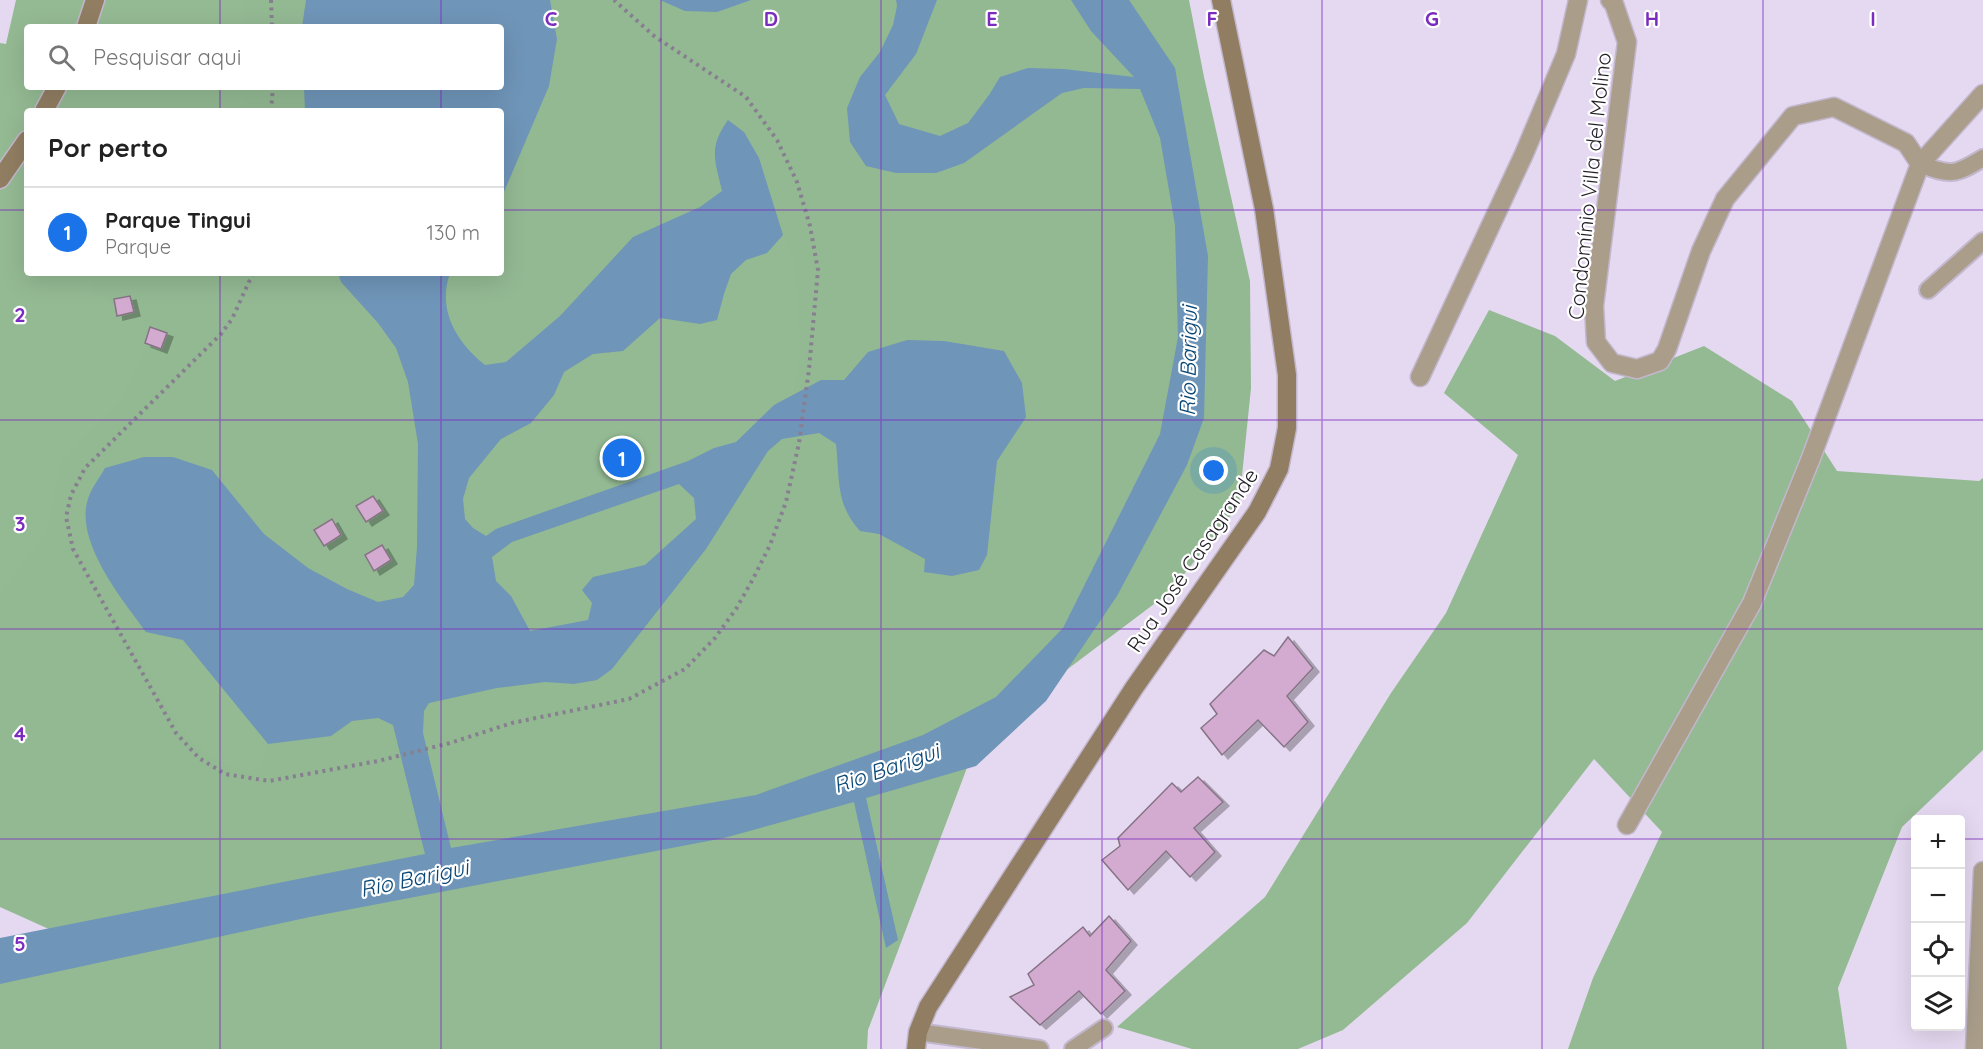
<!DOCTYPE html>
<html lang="pt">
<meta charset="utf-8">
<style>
body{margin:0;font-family:Quicksand,sans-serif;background:#f6f6f6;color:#222}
.controls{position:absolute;right:18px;bottom:18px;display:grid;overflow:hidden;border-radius:6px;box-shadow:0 6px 24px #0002}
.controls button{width:54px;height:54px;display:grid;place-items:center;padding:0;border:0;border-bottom:2px solid #e0e0e0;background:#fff;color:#222;font:30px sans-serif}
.you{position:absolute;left:1214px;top:471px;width:21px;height:21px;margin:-15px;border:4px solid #fff;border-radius:50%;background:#1a73e8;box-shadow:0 0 0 9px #1a73e833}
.badge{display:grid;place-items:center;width:39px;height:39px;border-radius:50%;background:#1a73e8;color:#fff;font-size:20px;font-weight:700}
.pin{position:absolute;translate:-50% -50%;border:3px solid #fff;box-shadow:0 2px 6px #0006}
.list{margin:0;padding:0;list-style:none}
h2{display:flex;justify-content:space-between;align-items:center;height:78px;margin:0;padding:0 24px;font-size:26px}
h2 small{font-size:20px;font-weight:400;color:#767676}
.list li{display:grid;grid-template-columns:39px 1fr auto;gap:18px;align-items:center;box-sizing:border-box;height:90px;padding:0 24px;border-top:2px solid #e0e0e0}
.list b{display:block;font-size:22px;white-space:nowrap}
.list p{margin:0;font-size:20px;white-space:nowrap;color:#767676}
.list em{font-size:20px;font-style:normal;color:#767676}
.icon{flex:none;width:33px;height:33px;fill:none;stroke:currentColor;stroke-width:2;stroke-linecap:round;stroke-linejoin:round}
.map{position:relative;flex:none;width:1983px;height:1049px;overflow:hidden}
.search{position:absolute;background:#fff;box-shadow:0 6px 24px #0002;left:24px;top:24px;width:480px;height:66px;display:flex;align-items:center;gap:15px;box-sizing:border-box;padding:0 21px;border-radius:6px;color:#767676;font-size:22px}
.panel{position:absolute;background:#fff;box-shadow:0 6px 24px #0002;left:24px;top:108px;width:480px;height:168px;border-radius:6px}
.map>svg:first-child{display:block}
.green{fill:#93b993}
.forest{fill:#94ba93}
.water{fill:#6f95b8;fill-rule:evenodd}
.building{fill:#d3abd0;stroke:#867385;stroke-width:1.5;filter:url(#shadow)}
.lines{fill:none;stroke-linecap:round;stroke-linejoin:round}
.lane-casing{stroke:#c2b7cd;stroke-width:20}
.street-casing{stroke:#c2b7cd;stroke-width:21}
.secondary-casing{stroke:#c2b7cd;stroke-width:21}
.path{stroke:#877f90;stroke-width:4;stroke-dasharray:3 4.5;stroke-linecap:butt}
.lane{stroke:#aa9e8b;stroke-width:16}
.street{stroke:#aa9e8b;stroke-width:18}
.secondary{stroke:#917e62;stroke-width:18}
.grid{fill:none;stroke:#7b2cbf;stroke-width:1.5;stroke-opacity:0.55}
.labels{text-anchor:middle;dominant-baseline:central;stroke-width:4.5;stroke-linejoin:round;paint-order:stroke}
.street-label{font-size:21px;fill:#221e27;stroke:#fff}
.water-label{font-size:22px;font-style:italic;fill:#094877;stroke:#fff}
.grid-label{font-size:20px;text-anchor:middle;font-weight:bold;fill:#7b2cbf;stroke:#fff;stroke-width:4.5;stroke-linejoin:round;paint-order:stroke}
</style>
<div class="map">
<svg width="1983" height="1049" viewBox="0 0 1983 1049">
<defs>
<filter id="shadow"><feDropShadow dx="6" dy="4" stdDeviation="0" flood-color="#0004"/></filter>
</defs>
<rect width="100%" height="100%" fill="#e5d9f1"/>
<path class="green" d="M113,0H1189L1204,77L1250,281L1251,388L1239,505L1170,592L979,736L763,810L51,930L0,907V235L27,273H501V111H69L82,87H501V27H104Z"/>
<g class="forest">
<path d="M16,0H243L244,27H27V87H244L242,111H27V273H105L89,290L156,327L122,399L60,464L47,531L0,594V43L6,44Z"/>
<path d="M783,235L794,258L801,351L793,395L774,405L736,442L714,448L688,461L496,529L486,536L473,528L465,519L463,499L469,478L501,439L531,423L554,395L563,372L593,354L623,351L660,318L700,324L724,294L731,274L746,260L767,253Z"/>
<path d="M1489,310L1555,336L1615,381L1704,346L1792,401L1837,471L1979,481L1983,478V750L1902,827L1838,988L1847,1049H1568L1593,978L1662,832L1594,759L1467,923L1343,1030L1298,1049H1192L1117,1027L1265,897L1391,693L1446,613L1518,455L1444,393Z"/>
<path d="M680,484L694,498L696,519L645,565L593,577L592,603L589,620L530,631L511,596L496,581L492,558L512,542Z"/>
<path d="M146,632L183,639L268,744L260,769C254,770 247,770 241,769C183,756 160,692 135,645Z"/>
<path d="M979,736L868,1030L867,1049H0V970L763,810Z"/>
</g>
<g class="water">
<path d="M306,0H550L557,39L549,86L501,199V111H305L304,87H501V27H302Z"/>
<path d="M660,0H751L717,12L685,11Z"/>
<path d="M896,0H937L916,54L885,95L899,124L940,136L968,123L989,95L1000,77L1028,68L1064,69L1134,77L1091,31L1071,0H1129L1175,68L1208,256L1204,418L1187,465L1117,596L1046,701L976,766L866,798L898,940L886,948L854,802L724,838L310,917L0,984V938L425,854L393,725L378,718L352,721L331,736L268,744L183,640L146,632C122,599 72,539 89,496C93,486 100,477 105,468L144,457H173L212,470L264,534L308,568L347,589L378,602L403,597L414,585L417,547L418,444L408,382L396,348L378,323L341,282L338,273H450C437,310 456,342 485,365L506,362L560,316L633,237L700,207L722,191C715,160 708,148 728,120L744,132L759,158L783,235L767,253L746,260L731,274L724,294L717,320L700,324L660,318L623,351L593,354L564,372L554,395L531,423L501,439L469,478L463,499L465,519L473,528L486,536L496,529L688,461L714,448L736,442L774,405L821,380H844L868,352L907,340L944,341L1004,351L1022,383L1026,417L997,461L987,555L979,570L952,576L924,572L925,559L879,534L860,531C835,503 840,479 836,444L819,433L782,439L768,451L706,549L612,669L597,680L574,684L545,682L497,688L429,703L424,711L423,733L451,848L756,795L923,735L996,697L1063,628L1160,434L1178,337L1175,225L1160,138L1140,89L1084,88L1062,93L964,163L936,173H896L866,166L850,142L847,108L860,77L880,52L893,25L897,6ZM679,484L694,498L696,519L645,565L593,577L582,590L592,603L588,620L530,631L511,596L496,581L492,557L512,542Z"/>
</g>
<g class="building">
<path d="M130,296L134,312L117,316L114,299Z"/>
<path d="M150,327L167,333L161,349L145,343Z"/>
<path d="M373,496L383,511L366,522L356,506Z"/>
<path d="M332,519L341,535L324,546L314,530Z"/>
<path d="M382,545L391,560L374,571L365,555Z"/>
<path d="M1288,637L1313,668L1287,696L1308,722L1284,747L1258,720L1222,755L1201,728L1217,714L1210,704L1264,650L1274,656Z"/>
<path d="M1198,777L1223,802L1194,828L1215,852L1190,877L1166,851L1128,890L1102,860L1120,846L1118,838L1172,783L1181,792Z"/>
<path d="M1109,916L1131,941L1106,970L1125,991L1101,1014L1079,991L1040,1025L1010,997L1034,985L1028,974L1083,927L1090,936Z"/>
</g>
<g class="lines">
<defs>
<g id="lane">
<path d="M1920,164C1951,176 1955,175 1983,158"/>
<path d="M1928,290L1983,241"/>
<path d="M918,1032L1040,1049"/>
<path d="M1073,1049L1104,1028"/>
</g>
<g id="street">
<path d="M1610,0L1614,4L1627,42L1594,306L1596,342L1612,363L1637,369L1660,361L1667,349L1701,251L1725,199L1793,116L1834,107L1906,143L1920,164L1811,458L1752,603L1627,825"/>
<path d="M1920,164L1983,94"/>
<path d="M1420,377L1524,154L1566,54L1578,0"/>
<path d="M1975,1049L1983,871"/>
</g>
<g id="secondary">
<path d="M86,27L95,0"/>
<path d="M44,111L57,87"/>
<path d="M0,179L27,140"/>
<path d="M916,1049L918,1032L928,1007L1134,688L1257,512L1279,469L1287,428V375L1264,209L1221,0"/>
</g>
</defs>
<use href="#lane" class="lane-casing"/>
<use href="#street" class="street-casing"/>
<use href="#secondary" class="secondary-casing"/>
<g class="path">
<path d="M271,0L272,27"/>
<path d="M271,111L273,87"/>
<path d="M253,273L232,319L221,334L85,468L71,495L66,517L73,549L176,733L199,758L225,774L269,781L378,761L450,743L512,723L629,699L685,669L715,638L736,609L753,579L770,545L786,502L799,443L809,369L818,270L810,226L797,182L777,140L746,97L654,36L614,0"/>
</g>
<use href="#lane" class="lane"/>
<use href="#street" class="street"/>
<use href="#secondary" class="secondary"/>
</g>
<path class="grid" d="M220,0V27M441,0V27M661,0V1049M881,0V1049M1102,0V1049M1322,0V1049M1542,0V1049M1763,0V1049M220,87V111M441,87V111M0,210H27M501,210H1983M220,273V1049M441,273V1049M0,420H1983M0,629H1983M0,839H1916M1960,839H1983"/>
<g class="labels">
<g class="street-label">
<text transform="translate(1589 186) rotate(-84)">Condomínio Villa del Molino</text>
<text transform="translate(1192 560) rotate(-56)">Rua José Casagrande</text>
</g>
<g class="water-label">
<text transform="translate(1188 361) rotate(-89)">Rio Barigui</text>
<text transform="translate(886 768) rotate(-19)">Rio Barigui</text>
<text transform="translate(414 878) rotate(-12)">Rio Barigui</text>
</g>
</g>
<g class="grid-label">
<text x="551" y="26">C</text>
<text x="771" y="26">D</text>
<text x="992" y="26">E</text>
<text x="1212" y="26">F</text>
<text x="1432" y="26">G</text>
<text x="1652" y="26">H</text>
<text x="1873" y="26">I</text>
<text x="20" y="322">2</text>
<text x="20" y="531">3</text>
<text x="20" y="741">4</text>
<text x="20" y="951">5</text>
</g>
</svg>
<div class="controls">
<button>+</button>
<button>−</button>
<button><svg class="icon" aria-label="locate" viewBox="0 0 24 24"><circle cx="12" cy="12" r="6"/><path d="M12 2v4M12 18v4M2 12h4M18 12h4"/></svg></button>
<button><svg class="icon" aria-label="layers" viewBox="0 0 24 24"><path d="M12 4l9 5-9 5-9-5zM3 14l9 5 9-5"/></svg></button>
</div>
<div class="you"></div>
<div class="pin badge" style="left:622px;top:458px">1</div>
<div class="search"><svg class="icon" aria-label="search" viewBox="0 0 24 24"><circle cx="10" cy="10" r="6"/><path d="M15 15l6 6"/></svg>Pesquisar aqui</div>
<section class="panel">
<h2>Por perto<small></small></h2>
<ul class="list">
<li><span class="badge">1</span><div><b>Parque Tingui</b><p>Parque</p></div><em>130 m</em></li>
</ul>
</section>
</div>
